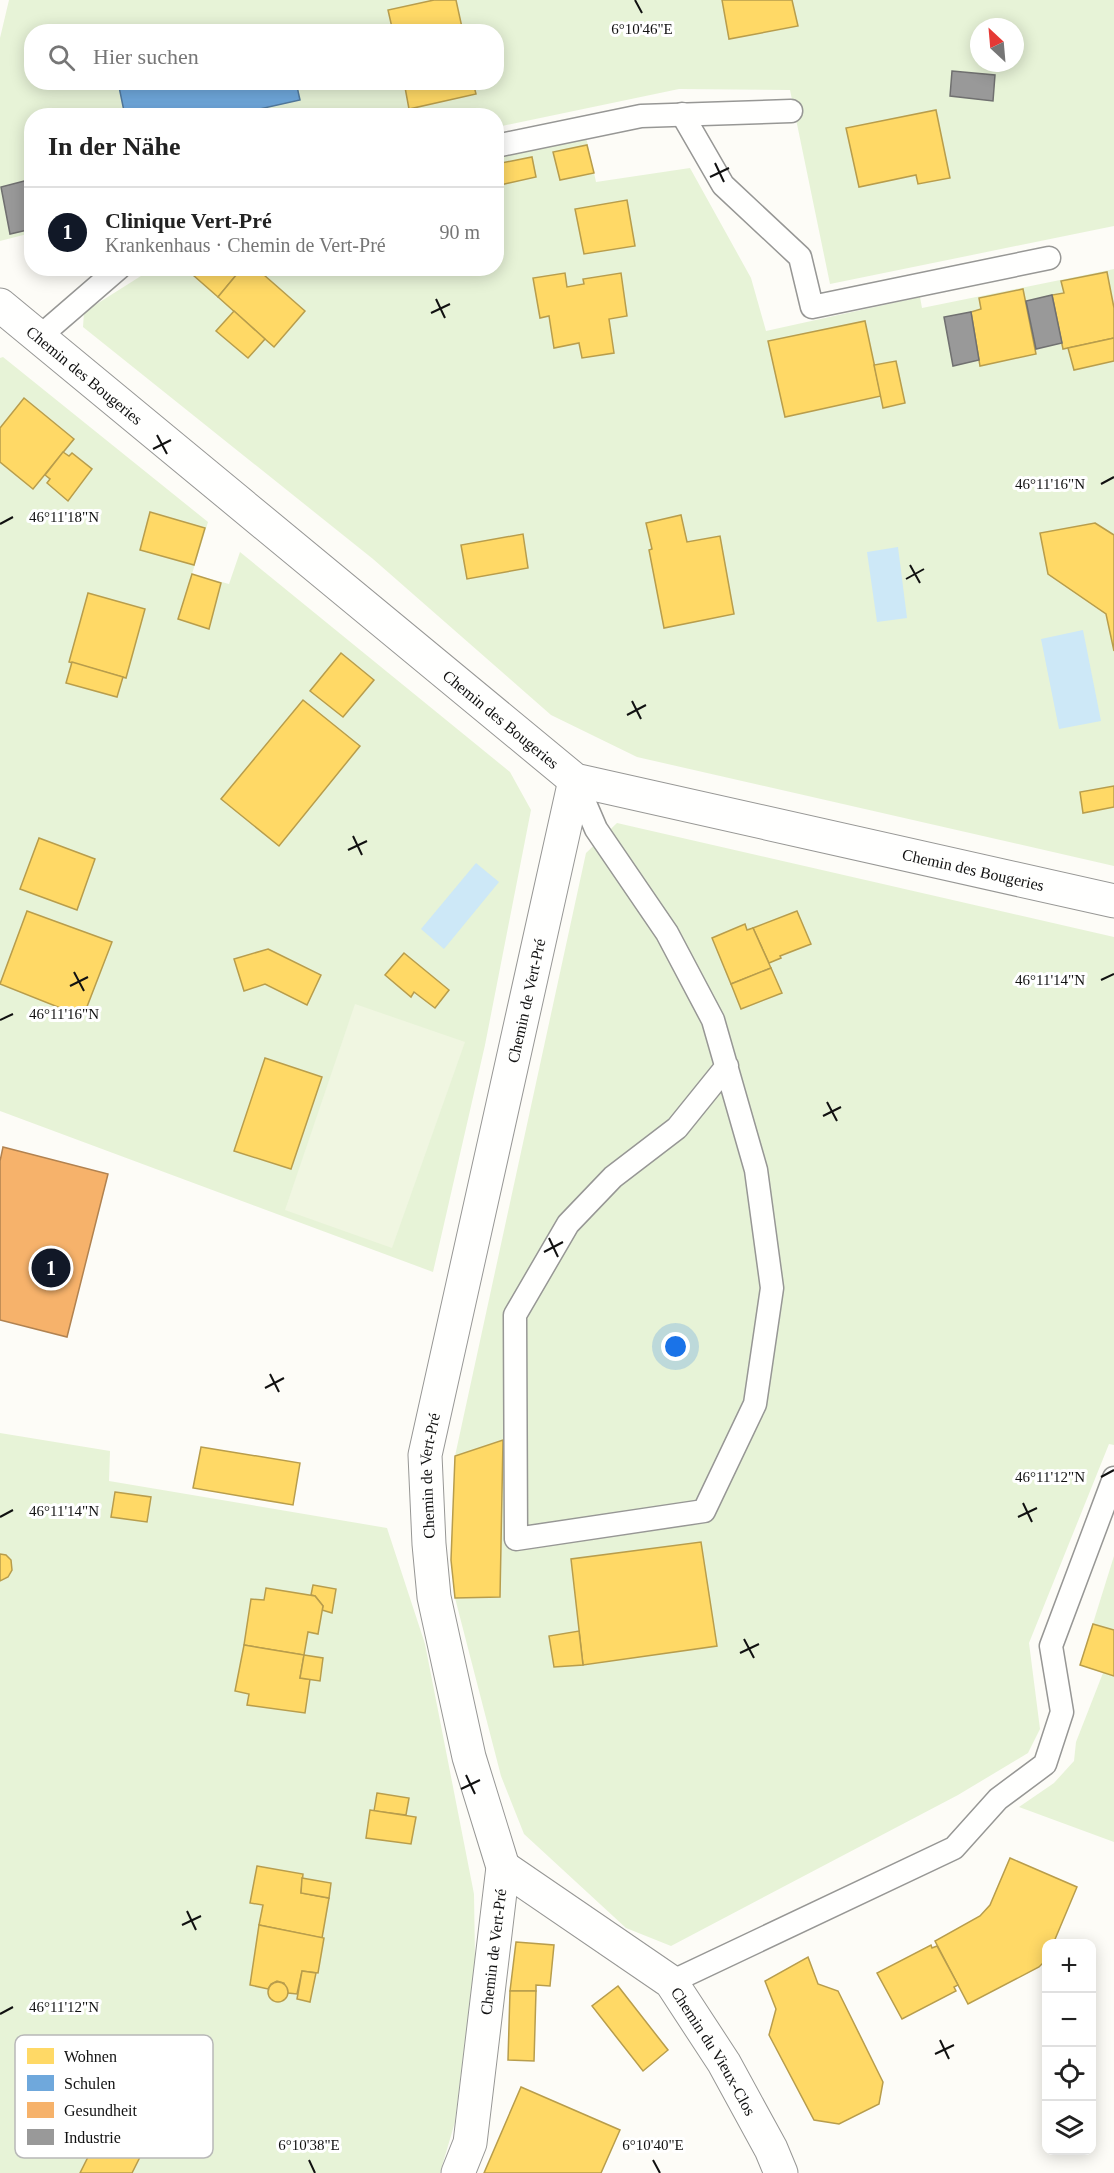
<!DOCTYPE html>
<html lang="de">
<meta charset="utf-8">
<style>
body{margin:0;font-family:Georgia,serif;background:#f2f2f2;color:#222}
.controls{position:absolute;right:18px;bottom:18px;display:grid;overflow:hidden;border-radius:12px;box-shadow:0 3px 15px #0003}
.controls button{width:54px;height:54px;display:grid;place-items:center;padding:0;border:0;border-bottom:2px solid #e0e0e0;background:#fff;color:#222;font:30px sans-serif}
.compass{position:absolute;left:970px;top:18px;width:54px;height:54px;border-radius:50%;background:#fff;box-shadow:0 3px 15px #0003;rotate:334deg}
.you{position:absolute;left:676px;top:1347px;width:21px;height:21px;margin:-15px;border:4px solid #fff;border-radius:50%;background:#1a73e8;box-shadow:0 0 0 9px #1a73e833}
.badge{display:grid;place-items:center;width:39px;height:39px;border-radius:50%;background:#111827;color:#fff;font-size:20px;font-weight:700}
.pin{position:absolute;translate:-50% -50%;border:3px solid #fff;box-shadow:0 2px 6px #0006}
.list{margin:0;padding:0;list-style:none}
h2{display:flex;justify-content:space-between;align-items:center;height:78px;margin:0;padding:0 24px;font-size:26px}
h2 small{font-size:20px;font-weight:400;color:#767676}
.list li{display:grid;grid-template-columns:39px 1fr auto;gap:18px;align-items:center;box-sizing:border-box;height:90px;padding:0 24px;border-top:2px solid #e0e0e0}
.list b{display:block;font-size:22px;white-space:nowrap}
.list p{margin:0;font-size:20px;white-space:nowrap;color:#767676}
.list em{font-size:20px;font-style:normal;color:#767676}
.icon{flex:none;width:33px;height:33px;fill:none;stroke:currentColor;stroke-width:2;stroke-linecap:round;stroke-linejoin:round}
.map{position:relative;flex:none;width:1114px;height:2173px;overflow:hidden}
.search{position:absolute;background:#fff;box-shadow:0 3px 15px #0003;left:24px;top:24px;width:480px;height:66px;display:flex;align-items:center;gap:15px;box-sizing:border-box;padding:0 21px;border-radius:24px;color:#767676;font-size:22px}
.panel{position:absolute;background:#fff;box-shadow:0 3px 15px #0003;left:24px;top:108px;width:480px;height:168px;border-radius:24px}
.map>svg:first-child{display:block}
.green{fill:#e7f3d7;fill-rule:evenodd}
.pitch{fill:#f0f6e1}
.water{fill:#cde8f7}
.homes{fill:#ffd966;stroke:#b89d4c;stroke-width:1.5}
.schools{fill:#6fa8dc;stroke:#537b9f;stroke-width:1.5}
.health{fill:#f6b26b;stroke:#b18250;stroke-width:1.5}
.industry{fill:#999;stroke:#707070;stroke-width:1.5}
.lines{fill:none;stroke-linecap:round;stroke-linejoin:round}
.lane-casing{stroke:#979795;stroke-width:25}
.street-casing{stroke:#979795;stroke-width:35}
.lane{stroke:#fffffe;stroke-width:22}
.street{stroke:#fffffe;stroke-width:33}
.ticks{fill:none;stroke:#111;stroke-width:2}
.labels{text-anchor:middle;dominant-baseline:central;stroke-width:6;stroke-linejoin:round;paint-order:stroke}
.street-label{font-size:16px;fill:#111;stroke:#fff}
.key{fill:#fff;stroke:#b8b8b8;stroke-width:1.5}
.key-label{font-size:16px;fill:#111}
.ticks-label{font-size:15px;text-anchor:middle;fill:#111;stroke:#fff;stroke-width:6;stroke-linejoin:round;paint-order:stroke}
</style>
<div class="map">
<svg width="1114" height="2173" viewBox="0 0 1114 2173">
<rect width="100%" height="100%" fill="#fdfcf7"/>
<g class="green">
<path d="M9,0H1114V226L830,284L790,90L679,89L497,127L496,116H32L31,233L0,241V38ZM979,27H1015V63H979ZM32,32H496V82H32Z"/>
<path d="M586,137L596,182L690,168L751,278L766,331L920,297L922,308L1114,269V866L637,757L551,715L373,559L83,327L84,312L152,269L496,268L497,156Z"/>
<path d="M3,357L208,522L192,574L229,584L240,552L510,772L531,810L485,1045L433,1272L0,1111V358Z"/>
<path d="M617,823L1114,937V1445L1109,1444L1029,1643L1040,1729L1028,1753L958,1795L671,1946L626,1928L524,1834L501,1776L455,1598L451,1560L455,1456L586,853Z"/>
<path d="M0,1433L110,1451L109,1481L387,1528L425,1644L474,1894L475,1959L455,2122L440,2173H0Z"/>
<path d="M1114,1556V1842L1019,1807L1054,1783L1074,1761L1076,1742L1103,1673L1080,1665Z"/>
</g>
<path class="pitch" d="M355,1004L465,1042L392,1248L285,1210Z"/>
<g class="water">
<path d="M898,547L907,618L877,622L867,552Z"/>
<path d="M1083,630L1101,721L1059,729L1041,639Z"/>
<path d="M476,863L499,882L444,949L421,929Z"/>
</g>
<g class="homes">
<path d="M434,0H456L463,32H393L388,10Z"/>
<path d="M722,0H792L798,26L729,39Z"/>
<path d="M404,82H473L476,94L409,109Z"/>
<path d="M936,110L950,178L918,184L916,175L859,187L846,128Z"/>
<path d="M587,145L594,173L560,180L553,152Z"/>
<path d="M532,157L536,177L496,186V164Z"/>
<path d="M627,200L635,246L584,254L575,209Z"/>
<path d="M185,268H242L218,297Z"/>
<path d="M242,268H256L305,311L274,347L218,297Z"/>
<path d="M1107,272L1114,308V338L1063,349L1052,295L1064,293L1061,281Z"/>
<path d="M565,273L567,287L584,284L583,279L621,273L627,316L609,319L614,353L582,358L579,343L554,348L549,316L540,318L533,278Z"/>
<path d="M1023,289L1036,354L980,366L971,312L981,309L979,298Z"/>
<path d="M234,311L265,339L248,358L216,331Z"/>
<path d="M865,321L881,396L785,417L768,341Z"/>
<path d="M1114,338V361L1074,370L1068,348Z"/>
<path d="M896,361L905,403L883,408L874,365Z"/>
<path d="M24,398L74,439L33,489L0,462V428Z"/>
<path d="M63,452L69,456L72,453L92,469L68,501L47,483L50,479L45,475Z"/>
<path d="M150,512L205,528L194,565L140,550Z"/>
<path d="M681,515L687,542L720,536L734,614L664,628L649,550L652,549L646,523Z"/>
<path d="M1095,523L1114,535V651L1106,614L1048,574L1040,533Z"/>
<path d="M523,534L528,568L467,579L461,545Z"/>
<path d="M192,574L221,583L209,629L178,619Z"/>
<path d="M88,593L145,609L126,678L69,662Z"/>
<path d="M341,653L374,680L343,717L310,691Z"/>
<path d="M72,662L123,677L117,697L66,683Z"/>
<path d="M303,700L360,746L279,846L221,799Z"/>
<path d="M1114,786V807L1083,813L1080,792Z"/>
<path d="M39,838L95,859L77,910L20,889Z"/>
<path d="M27,911L112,942L83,1017L0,984Z"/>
<path d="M797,911L811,944L780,956L781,958L769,963L753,928Z"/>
<path d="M745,924L747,930L753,928L771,968L731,984L712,938Z"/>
<path d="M268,949L321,975L307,1005L265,984L244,991L234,959Z"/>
<path d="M404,953L449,990L435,1008L414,992L411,997L385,975Z"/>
<path d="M771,968L782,993L741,1009L731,984Z"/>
<path d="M265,1058L322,1077L291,1169L234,1151Z"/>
<path d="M503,1440L500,1597L455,1598L451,1560L455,1456Z"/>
<path d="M201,1447L300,1463L293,1505L193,1488Z"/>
<path d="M115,1492L151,1497L147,1522L111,1517Z"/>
<path d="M701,1542L717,1646L583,1665L571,1559Z"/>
<path d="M0,1554L6,1555L11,1560L12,1570L8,1577L0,1581Z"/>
<path d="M313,1585L336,1589L332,1613L322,1610L323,1606L315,1596L311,1595Z"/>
<path d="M266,1588L315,1596L323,1606L318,1634L308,1632L304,1655L244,1645L251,1599L264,1600Z"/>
<path d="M1093,1624L1114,1630V1676L1080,1665Z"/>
<path d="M579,1631L583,1665L554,1667L549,1636Z"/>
<path d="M244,1645L304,1655L300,1678L310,1679L305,1713L247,1705L249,1694L235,1691Z"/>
<path d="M304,1655L323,1658L320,1681L300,1678Z"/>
<path d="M377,1793L409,1798L406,1815L374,1811Z"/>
<path d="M370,1810L416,1817L411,1844L366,1838Z"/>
<path d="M1010,1858L1077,1887L1053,1944H1046V1960L1039,1967L968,2004L935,1941L980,1916L990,1905Z"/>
<path d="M257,1866L303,1874L301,1893L329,1898L322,1938L259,1925L263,1905L250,1903Z"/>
<path d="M302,1878L331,1883L329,1898L301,1893Z"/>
<path d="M259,1925L324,1938L318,1973L302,1971L297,1994L288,1993L284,1983L277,1981L271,1984L268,1989L250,1985Z"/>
<path d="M516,1942L554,1945L550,1986L536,1985V1991H510Z"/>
<path d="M931,1945L932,1948L937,1946L958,1985L954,1987L956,1991L902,2019L877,1973Z"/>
<path d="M808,1957L818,1984L838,1991L883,2082L879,2104L839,2124L814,2120L769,2035L776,2009L765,1981Z"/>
<path d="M302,1971L316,1973L310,2002L297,1999Z"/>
<circle cx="278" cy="1992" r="10"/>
<path d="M618,1986L668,2050L643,2071L592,2006Z"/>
<path d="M510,1991H536L534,2061L508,2060Z"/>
<path d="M521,2087L620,2130L601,2173H484Z"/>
<path d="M104,2125L146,2145L132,2173H80Z"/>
</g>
<path class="schools" d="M118,82H296L300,100L228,116H125Z"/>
<path class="health" d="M3,1147L108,1174L67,1337L0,1320V1161Z"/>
<g class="industry">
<path d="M952,71L995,75L993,101L950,96Z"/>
<path d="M32,179V229L10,234L1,187Z"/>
<path d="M1052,295L1062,343L1036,349L1026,301Z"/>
<path d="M971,312L979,360L953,366L944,317Z"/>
</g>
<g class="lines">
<defs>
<g id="lane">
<path d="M682,114L723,185L800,257L812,307L1049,258"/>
<path d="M496,146L641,116L791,111"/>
<path d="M38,338L119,268"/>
<path d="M575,780L596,829L667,933L713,1020L756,1170L772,1288L755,1404L704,1511L516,1539L515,1315L568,1224L613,1177L677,1128L727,1066"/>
<path d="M671,1982L954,1848L998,1799L1045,1764L1062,1712L1051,1646L1114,1478"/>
</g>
<g id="street">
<path id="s1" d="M0,305L575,780L1114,901"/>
<path id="s2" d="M503,1867L671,1982L724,2063L771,2149L781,2173"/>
<path id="s3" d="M458,2173L470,2143L503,1867L469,1757L434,1597L429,1544L425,1455L575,780"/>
</g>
</defs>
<use href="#lane" class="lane-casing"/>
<use href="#street" class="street-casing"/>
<use href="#lane" class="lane"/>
<use href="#street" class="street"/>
</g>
<path class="ticks" d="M635,0L642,13M715,163L724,182M710,177L729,168M436,299L445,318M431,313L450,304M157,435L167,454M153,449L171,440M1101,484L1114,477M0,524L13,517M910,565L920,583M906,579L924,569M632,701L641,719M627,715L646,705M353,836L362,855M348,850L367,841M74,972L84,991M1101,980L1114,974M70,986L88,977M0,1020L13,1014M827,1102L837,1121M823,1116L841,1107M549,1238L558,1257M544,1252L563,1242M270,1374L279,1392M265,1388L284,1378M1101,1477L1114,1470M1023,1503L1032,1522M0,1517L13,1510M1018,1517L1037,1508M744,1639L754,1658M740,1653L759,1644M466,1775L475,1794M461,1789L480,1780M187,1911L196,1930M182,1925L201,1916M0,2014L13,2007M940,2040L949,2059M935,2054L954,2045M309,2160L315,2173M653,2160L660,2173"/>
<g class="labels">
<g class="street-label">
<text stroke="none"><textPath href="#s1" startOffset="110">Chemin des Bougeries</textPath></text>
<text stroke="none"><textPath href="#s1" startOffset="650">Chemin des Bougeries</textPath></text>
<text stroke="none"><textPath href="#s1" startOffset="1154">Chemin des Bougeries</textPath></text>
<text stroke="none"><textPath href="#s3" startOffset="1197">Chemin de Vert-Pré</textPath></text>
<text stroke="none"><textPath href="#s3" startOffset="711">Chemin de Vert-Pré</textPath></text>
<text stroke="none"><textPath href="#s3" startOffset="225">Chemin de Vert-Pré</textPath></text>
<text stroke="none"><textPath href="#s2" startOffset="285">Chemin du Vieux-Clos</textPath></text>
</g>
</g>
<rect x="15" y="2035" width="198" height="123" rx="9" class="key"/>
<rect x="27" y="2048" width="27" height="16" fill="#ffd966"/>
<rect x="27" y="2075" width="27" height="16" fill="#6fa8dc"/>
<rect x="27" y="2102" width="27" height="16" fill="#f6b26b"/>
<rect x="27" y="2129" width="27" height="16" fill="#999"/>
<g class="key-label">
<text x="64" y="2062">Wohnen</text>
<text x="64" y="2089">Schulen</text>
<text x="64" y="2116">Gesundheit</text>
<text x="64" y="2143">Industrie</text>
</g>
<g class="ticks-label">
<text x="642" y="34">6°10'46"E</text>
<text x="1050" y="489">46°11'16"N</text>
<text x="64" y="522">46°11'18"N</text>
<text x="1050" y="985">46°11'14"N</text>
<text x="64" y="1019">46°11'16"N</text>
<text x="1050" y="1482">46°11'12"N</text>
<text x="64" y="1516">46°11'14"N</text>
<text x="64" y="2012">46°11'12"N</text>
<text x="309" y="2150">6°10'38"E</text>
<text x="653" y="2150">6°10'40"E</text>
</g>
</svg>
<div class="controls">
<button>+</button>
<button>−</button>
<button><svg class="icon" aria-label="locate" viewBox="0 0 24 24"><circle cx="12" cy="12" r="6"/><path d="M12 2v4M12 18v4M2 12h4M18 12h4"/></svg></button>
<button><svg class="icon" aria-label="layers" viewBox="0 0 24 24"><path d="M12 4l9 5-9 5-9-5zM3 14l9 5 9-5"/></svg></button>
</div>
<svg class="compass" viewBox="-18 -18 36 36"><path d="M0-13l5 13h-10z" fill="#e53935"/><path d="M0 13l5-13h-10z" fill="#767676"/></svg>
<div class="you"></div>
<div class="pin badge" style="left:51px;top:1268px">1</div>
<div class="search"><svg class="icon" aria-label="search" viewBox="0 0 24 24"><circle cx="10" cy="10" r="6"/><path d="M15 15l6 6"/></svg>Hier suchen</div>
<section class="panel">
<h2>In der Nähe<small></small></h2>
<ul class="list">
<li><span class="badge">1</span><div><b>Clinique Vert-Pré</b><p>Krankenhaus · Chemin de Vert-Pré</p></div><em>90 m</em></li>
</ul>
</section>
</div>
